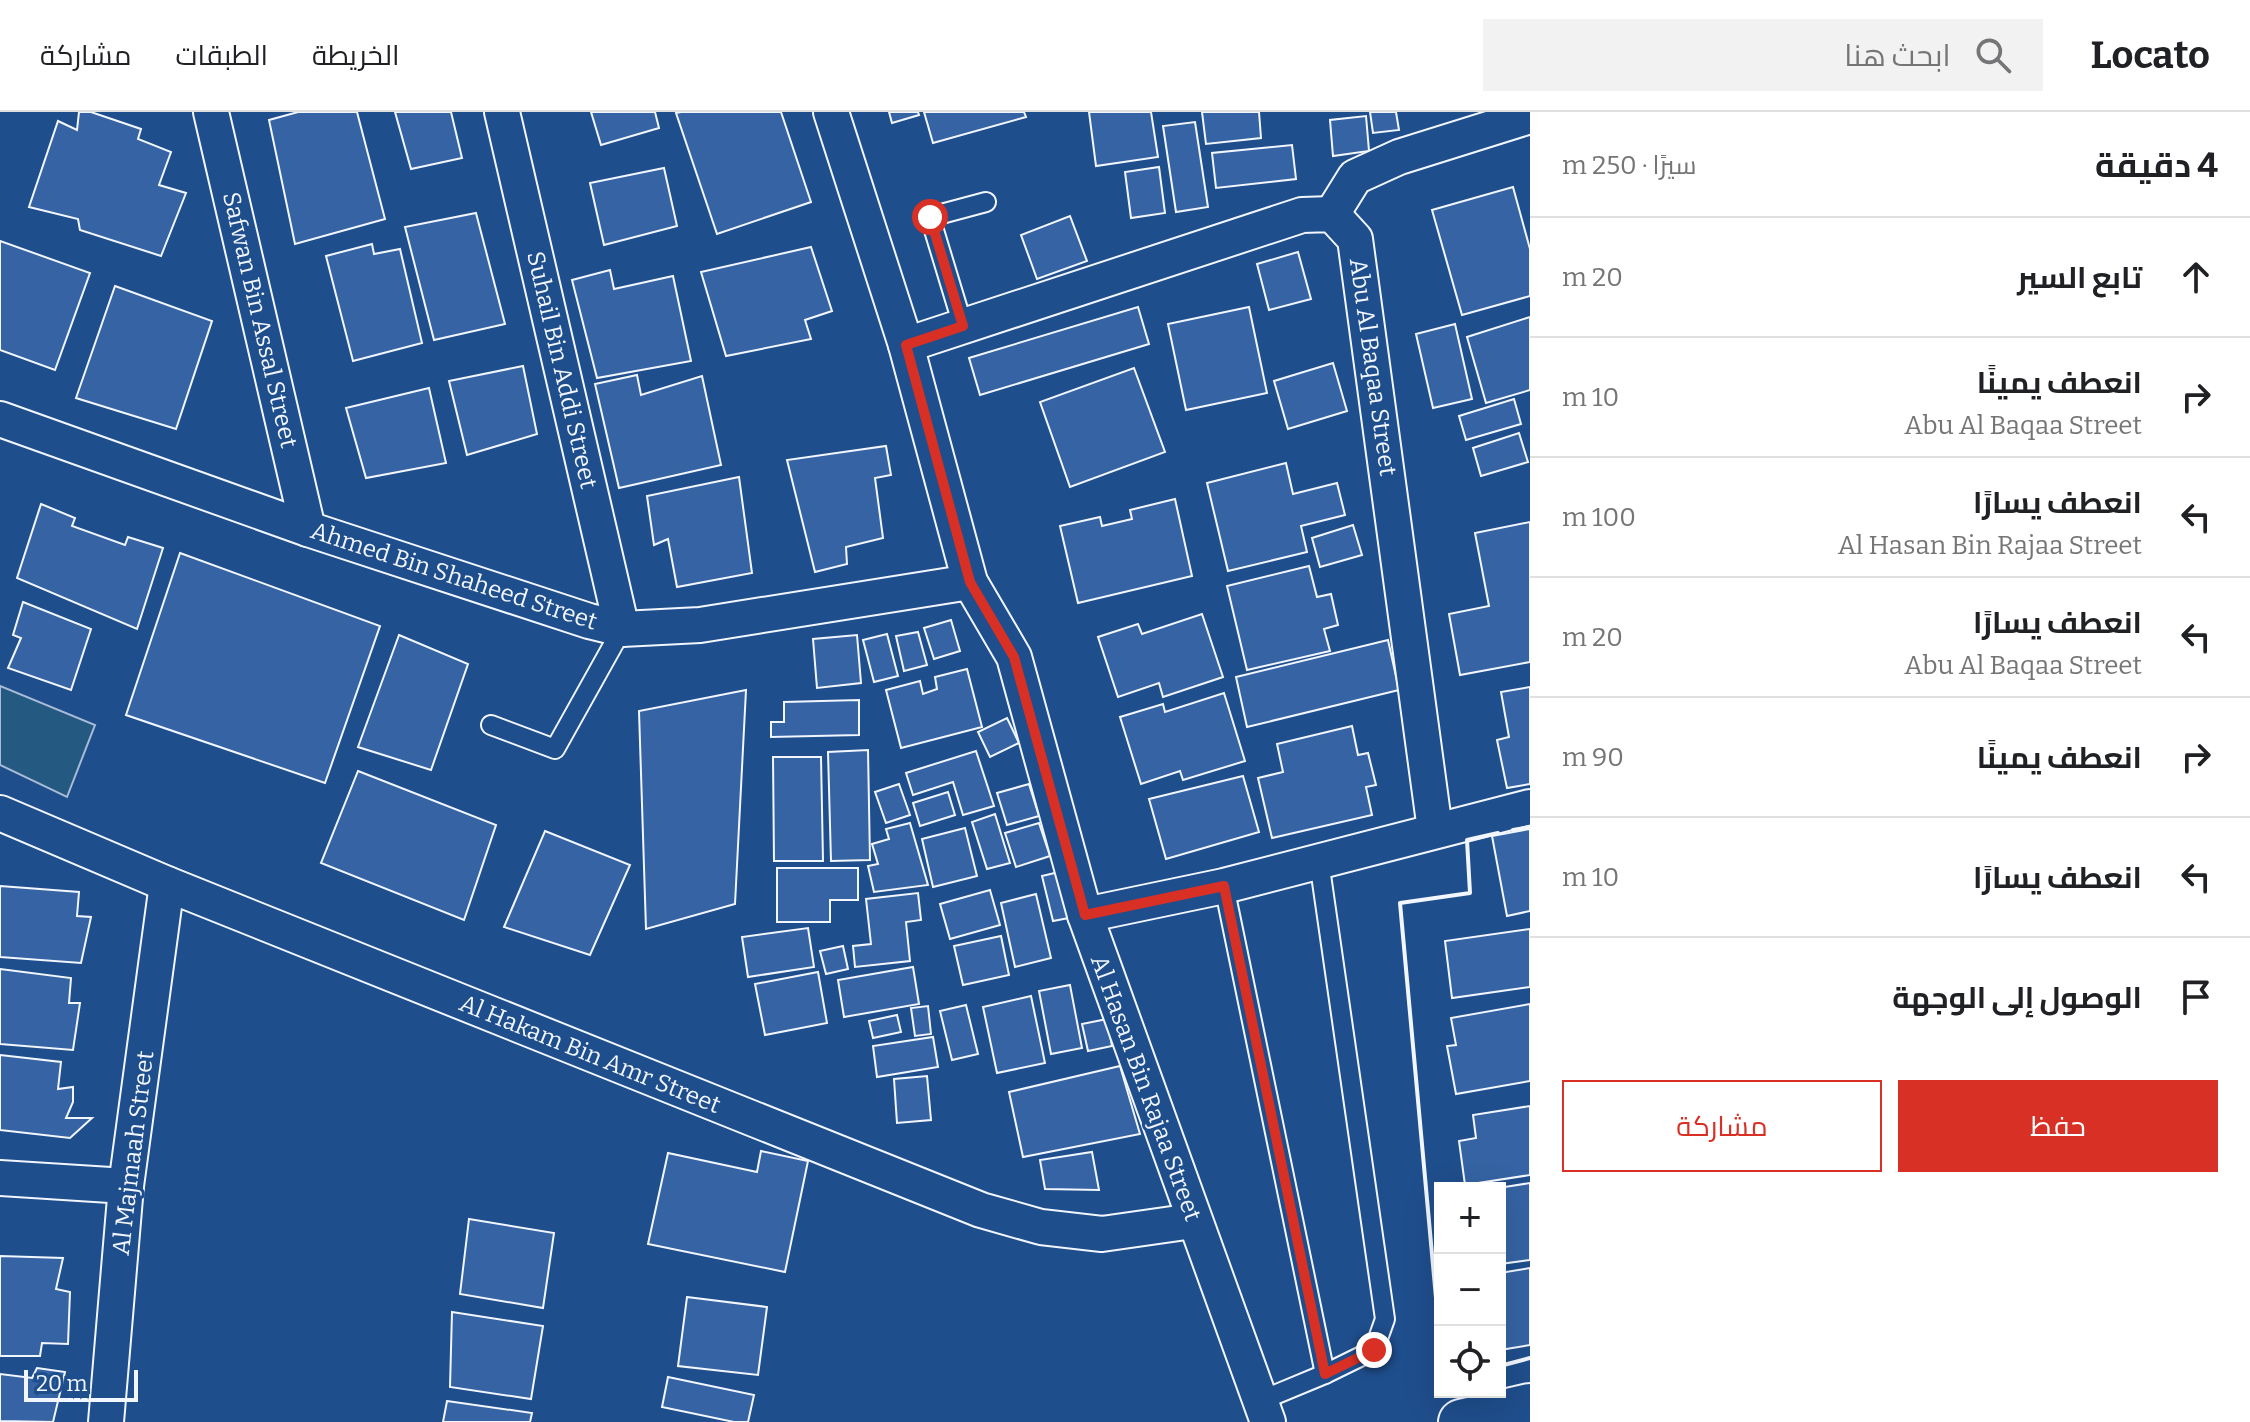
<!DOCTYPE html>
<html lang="ar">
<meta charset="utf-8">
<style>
body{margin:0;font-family:Bitter,Cairo,serif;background:#f2f2f2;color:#202124;direction:rtl}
.controls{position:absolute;right:24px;bottom:24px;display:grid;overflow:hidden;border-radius:0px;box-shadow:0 8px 32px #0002}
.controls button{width:72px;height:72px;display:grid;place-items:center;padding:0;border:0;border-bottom:2px solid #e0e0e0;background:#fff;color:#202124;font:40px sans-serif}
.scale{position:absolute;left:24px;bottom:20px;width:114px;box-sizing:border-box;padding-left:8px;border:4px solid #f2f6ff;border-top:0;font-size:22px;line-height:28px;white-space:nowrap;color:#f2f6ff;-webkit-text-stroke:6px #1f4e8c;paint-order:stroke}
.stop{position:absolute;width:24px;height:24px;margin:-18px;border:6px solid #d93025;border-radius:50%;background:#fff}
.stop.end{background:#d93025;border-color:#fff;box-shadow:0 2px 8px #0008}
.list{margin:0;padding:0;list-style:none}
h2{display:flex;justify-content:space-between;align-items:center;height:104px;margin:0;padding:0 32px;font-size:34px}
h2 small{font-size:26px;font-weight:400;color:#757577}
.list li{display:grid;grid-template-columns:52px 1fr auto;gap:24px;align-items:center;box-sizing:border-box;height:120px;padding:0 32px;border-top:2px solid #e0e0e0}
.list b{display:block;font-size:30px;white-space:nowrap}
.list p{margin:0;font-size:26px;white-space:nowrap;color:#757577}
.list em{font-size:26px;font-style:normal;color:#757577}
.actions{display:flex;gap:16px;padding:24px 32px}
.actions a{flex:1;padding:18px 0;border:2px solid #d93025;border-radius:0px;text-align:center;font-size:28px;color:#d93025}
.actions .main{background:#d93025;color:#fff}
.icon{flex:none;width:44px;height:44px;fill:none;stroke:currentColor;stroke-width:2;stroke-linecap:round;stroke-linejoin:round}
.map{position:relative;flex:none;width:1530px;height:1310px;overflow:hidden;direction:ltr}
header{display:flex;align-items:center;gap:48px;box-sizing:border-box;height:112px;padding:0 40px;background:#fff;border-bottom:2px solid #e0e0e0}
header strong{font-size:38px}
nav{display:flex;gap:44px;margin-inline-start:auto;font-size:28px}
.search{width:560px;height:72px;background:#f2f2f2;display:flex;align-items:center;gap:20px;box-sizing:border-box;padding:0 28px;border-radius:0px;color:#757577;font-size:30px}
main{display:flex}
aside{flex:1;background:#fff}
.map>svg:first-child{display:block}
.green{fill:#245a82;stroke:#a8bbd7;stroke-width:2}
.building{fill:#3563a3;stroke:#f2f6ff;stroke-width:2}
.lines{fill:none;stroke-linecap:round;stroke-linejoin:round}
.service-casing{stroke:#f2f6ff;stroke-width:22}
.minor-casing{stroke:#f2f6ff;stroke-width:38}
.tertiary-casing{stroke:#f2f6ff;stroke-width:48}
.service{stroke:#1f4e8c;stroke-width:18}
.minor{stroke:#1f4e8c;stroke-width:34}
.tertiary{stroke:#1f4e8c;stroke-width:44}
.wall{stroke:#f2f6ff;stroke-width:4}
.route{stroke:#d93025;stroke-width:10}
.labels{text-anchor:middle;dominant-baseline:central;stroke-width:6;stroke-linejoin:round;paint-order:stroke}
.street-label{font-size:24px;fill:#f2f6ff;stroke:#1f4e8c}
</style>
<header>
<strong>Locato</strong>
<div class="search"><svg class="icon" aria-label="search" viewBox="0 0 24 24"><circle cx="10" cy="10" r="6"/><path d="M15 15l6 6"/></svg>ابحث هنا</div>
<nav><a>الخريطة</a><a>الطبقات</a><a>مشاركة</a></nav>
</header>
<main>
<aside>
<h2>4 دقيقة<small>سيرًا · 250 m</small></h2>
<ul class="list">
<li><svg class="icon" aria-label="ahead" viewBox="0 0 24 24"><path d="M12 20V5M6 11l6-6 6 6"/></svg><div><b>تابع السير</b></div><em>20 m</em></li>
<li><svg class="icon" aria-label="right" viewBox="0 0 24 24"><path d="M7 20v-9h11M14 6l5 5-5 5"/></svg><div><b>انعطف يمينًا</b><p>Abu Al Baqaa Street</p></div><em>10 m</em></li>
<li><svg class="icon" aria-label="left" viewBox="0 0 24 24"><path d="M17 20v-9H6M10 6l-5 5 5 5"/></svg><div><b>انعطف يسارًا</b><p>Al Hasan Bin Rajaa Street</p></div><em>100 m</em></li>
<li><svg class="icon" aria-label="left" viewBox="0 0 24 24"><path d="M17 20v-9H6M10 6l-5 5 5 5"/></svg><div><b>انعطف يسارًا</b><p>Abu Al Baqaa Street</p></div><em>20 m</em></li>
<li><svg class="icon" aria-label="right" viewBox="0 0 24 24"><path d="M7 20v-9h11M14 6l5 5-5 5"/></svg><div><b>انعطف يمينًا</b></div><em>90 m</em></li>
<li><svg class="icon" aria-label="left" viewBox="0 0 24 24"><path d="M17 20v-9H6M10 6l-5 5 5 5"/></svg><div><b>انعطف يسارًا</b></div><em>10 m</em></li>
<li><svg class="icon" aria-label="arrive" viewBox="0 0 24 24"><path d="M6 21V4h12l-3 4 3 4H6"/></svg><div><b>الوصول إلى الوجهة</b></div></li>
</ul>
<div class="actions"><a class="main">حفظ</a><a>مشاركة</a></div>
</aside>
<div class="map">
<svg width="1530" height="1310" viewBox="0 0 1530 1310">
<rect width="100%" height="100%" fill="#1f4e8c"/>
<path class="green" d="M0,574L95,613L67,685L0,653Z"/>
<g class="building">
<path d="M79,0H91L141,17L138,27L171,40L159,73L186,81L161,144L80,118L78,107L29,95L58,9L77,18Z"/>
<path d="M298,0H357L385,107L295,132L269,8Z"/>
<path d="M395,0H451L462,46L411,57Z"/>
<path d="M591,0H655L659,16L601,33Z"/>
<path d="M681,0H781L811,90L717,122L676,1Z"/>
<path d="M889,0H918L919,3L892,11Z"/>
<path d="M924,0H1024L1026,5L933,31Z"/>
<path d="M1089,0H1151L1158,45L1096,54Z"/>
<path d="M1202,0H1259L1261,26L1206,32Z"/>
<path d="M1370,0H1396L1399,18L1373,21Z"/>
<path d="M1366,4L1369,39L1333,44L1330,8Z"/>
<path d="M1195,10L1208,95L1176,100L1163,14Z"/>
<path d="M1292,33L1296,67L1216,76L1212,41Z"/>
<path d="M1159,55L1165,101L1131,106L1125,60Z"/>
<path d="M664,56L677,114L604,133L590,71Z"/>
<path d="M1513,75L1530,137V184L1462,203L1432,98Z"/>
<path d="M476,101L505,212L434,228L405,115Z"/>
<path d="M1070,104L1087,149L1037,167L1021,123Z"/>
<path d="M0,129L90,161L55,258L0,238Z"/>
<path d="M372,132L374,142L400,137L422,231L353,249L326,144Z"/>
<path d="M811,135L832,199L805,208L811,227L726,244L701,160Z"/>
<path d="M1298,140L1311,187L1269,198L1257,152Z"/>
<path d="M610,158L614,177L673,164L691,249L597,266L572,168Z"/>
<path d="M115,174L212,209L176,317L76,286Z"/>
<path d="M1138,195L1149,232L980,283L969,246Z"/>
<path d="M1249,195L1267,281L1186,298L1168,212Z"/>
<path d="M1530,205V278L1486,291L1467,225Z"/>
<path d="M1455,212L1472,287L1433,296L1416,222Z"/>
<path d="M1333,251L1347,299L1288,317L1274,269Z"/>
<path d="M523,254L537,322L467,343L449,269Z"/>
<path d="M1134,256L1165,340L1070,375L1040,290Z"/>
<path d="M637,263L641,283L702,264L721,353L619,376L595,272Z"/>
<path d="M429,276L446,351L366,366L346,296Z"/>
<path d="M1514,287L1521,312L1466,328L1459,304Z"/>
<path d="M1519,321L1528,350L1481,364L1473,336Z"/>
<path d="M886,334L891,363L875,366L883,426L846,435L847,452L815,460L787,348Z"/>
<path d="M1286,351L1293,382L1337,371L1345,403L1301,414L1307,440L1228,459L1207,371Z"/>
<path d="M739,365L752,461L677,475L668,427L654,433L647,384Z"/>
<path d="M1175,387L1192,464L1078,491L1060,414L1100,405L1102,414L1132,407L1130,398Z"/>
<path d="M41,392L75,406L72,414L125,433L128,425L163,436L137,517L17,466Z"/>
<path d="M1530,410V550L1460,563L1449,502L1489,494L1475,421Z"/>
<path d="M1353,413L1362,443L1320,455L1312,426Z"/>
<path d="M180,441L380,514L325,671L126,603Z"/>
<path d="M1309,454L1317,485L1331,482L1338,513L1324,517L1330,539L1247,558L1227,474Z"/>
<path d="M23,490L91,517L71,578L8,556L21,526L13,523Z"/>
<path d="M1202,502L1223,565L1163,585L1159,571L1118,585L1098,525L1138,512L1142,522Z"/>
<path d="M951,508L960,539L934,547L924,516Z"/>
<path d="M918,520L927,553L904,559L896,524Z"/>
<path d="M887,522L898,564L874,570L863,528Z"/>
<path d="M399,523L468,552L431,658L358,635Z"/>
<path d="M857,523L861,571L817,576L813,527Z"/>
<path d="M1388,528L1399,578L1247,615L1236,565Z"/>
<path d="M967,557L982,615L901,636L886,578L920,569L923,582L937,577L935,565Z"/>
<path d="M1530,575V672L1507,676L1497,628L1509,625L1501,580Z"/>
<path d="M746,578L735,792L646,817L639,599Z"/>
<path d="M1224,581L1245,649L1183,668L1180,659L1141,672L1120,605L1163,592L1165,600Z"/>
<path d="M859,588V623L771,625V610H784V590Z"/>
<path d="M1007,606L1019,631L990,645L978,620Z"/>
<path d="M1352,614L1358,643L1368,641L1376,673L1366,675L1372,703L1272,726L1258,666L1283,660L1277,632Z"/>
<path d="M868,638L870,748L831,749L828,640Z"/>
<path d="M976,639L994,694L963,703L953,670L913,683L906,661Z"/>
<path d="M773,645H821L823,749H774Z"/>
<path d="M358,659L496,713L464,808L321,751Z"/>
<path d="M1243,664L1259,720L1166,747L1149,687Z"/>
<path d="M899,672L910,703L886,711L875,680Z"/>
<path d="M1029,672L1039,704L1007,713L997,681Z"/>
<path d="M948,680L955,703L920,714L913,691Z"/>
<path d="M995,702L1010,751L987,757L972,710Z"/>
<path d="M910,711L928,773L874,780L868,754L878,752L872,732L889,727L886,717Z"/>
<path d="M1039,711L1050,744L1016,755L1005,721Z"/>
<path d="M965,716L977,764L933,775L922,727Z"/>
<path d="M1530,717V799L1507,804L1492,724Z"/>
<path d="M545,719L630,753L590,843L504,815Z"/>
<path d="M777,756H858V788H830V810H777Z"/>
<path d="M1063,759L1074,805L1053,809L1042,764Z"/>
<path d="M0,774L79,780L77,804L91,805L81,851L0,845Z"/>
<path d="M990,778L1000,813L950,827L940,792Z"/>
<path d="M918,781L921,808L906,810L910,849L855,855L853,834L871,832L866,787Z"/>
<path d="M1036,782L1051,846L1015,855L1001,791Z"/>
<path d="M808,816L814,855L748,865L742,825Z"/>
<path d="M1530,817V875L1452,886L1445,829Z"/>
<path d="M1001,824L1009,863L963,873L954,834Z"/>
<path d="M843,834L848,857L826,862L820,839Z"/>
<path d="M913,855L919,892L844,905L838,868Z"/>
<path d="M0,857L71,866L69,891H80L73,938L0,932Z"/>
<path d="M818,860L827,911L765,923L755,872Z"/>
<path d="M1070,873L1082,936L1051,942L1039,879Z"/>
<path d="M1031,884L1045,951L997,961L983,895Z"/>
<path d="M1530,892V969L1456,982L1447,934L1456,933L1451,906Z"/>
<path d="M966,893L978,942L952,948L940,899Z"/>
<path d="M928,894L931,922L915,924L911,896Z"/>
<path d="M897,903L901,920L873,926L869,909Z"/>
<path d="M1107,907L1112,934L1088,939L1082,912Z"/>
<path d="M933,925L938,955L877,965L873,934Z"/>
<path d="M0,943L61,950L58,977L73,975V990L66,1006H92L70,1026L0,1018Z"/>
<path d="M1120,954L1140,1022L1023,1045L1009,980Z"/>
<path d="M927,964L931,1008L897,1011L894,967Z"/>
<path d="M1530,994V1063L1465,1073L1459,1029L1476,1026L1473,1003Z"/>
<path d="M761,1039L808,1049L785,1160L648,1132L668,1041L757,1060Z"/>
<path d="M1092,1040L1099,1078L1045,1077L1040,1048Z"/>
<path d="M1530,1071V1148L1500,1152L1498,1076Z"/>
<path d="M469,1107L554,1121L543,1196L460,1182Z"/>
<path d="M0,1144L63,1146L56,1177L70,1180L68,1232L42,1231L40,1244H0Z"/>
<path d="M1530,1156V1233L1500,1238V1161Z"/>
<path d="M687,1185L767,1195L758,1263L678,1254Z"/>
<path d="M452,1200L543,1214L531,1287L450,1275Z"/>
<path d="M37,1256L65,1260L53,1310L0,1309V1262L32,1266Z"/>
<path d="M668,1265L754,1283L748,1310H734L662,1295Z"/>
<path d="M447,1289L532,1301L530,1310H443Z"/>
</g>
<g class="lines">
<defs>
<g id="service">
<path d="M963,214L930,105L986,90"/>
<path d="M491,613L555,637L622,517"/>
<path d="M1224,774L1325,1262"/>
<path d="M1260,1289L1325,1262L1374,1238L1385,1207L1319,749"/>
</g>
<g id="minor">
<path d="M211,0L308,417"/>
<path d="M502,0L622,517"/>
<path d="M831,0L906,233L970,470L1014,545L1085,803L1268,1310"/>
<path d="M1332,102L1355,65L1399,45L1530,4"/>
<path d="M906,233L1302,103L1332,102L1355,127L1435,718"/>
<path d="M0,307L308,417L589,509L622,517L700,513L970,470"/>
<path d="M0,701L167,772L981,1098L1041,1115L1102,1122L1193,1109"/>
<path d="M1085,803L1224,774L1530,695"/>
<path d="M0,1066L126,1074"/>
<path d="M106,1310L126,1074L167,772"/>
</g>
<path id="tertiary" d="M1461,1310L1530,1294"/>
</defs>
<use href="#service" class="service-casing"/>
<use href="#minor" class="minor-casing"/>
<use href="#tertiary" class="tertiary-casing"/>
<use href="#service" class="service"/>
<use href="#minor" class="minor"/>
<use href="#tertiary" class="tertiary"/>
<g class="wall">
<path d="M1513,718L1530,715"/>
<path d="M1440,1230L1400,791L1470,781L1467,728L1498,721"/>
<path d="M1500,1254L1530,1246"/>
</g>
</g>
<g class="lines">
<path class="route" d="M930,105L963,214L906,233L970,470L1014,545L1085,803L1224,774L1325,1262L1374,1238"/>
</g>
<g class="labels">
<g class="street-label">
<text transform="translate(260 208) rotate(77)">Safwan Bin Assal Street</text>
<text transform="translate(1373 255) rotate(82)">Abu Al Baqaa Street</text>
<text transform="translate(562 258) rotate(77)">Suhail Bin Addi Street</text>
<text transform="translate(454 464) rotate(18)">Ahmed Bin Shaheed Street</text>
<text transform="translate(590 942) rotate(22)">Al Hakam Bin Amr Street</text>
<text transform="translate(1146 976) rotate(70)">Al Hasan Bin Rajaa Street</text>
<text transform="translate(133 1041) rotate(-83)">Al Majmaah Street</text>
</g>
</g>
</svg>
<div class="controls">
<button>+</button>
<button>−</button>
<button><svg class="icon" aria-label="locate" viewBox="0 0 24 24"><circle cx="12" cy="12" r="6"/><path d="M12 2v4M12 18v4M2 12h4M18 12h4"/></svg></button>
</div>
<div class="scale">20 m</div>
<div class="stop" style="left:930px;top:105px"></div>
<div class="stop end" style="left:1374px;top:1238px"></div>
</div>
</main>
